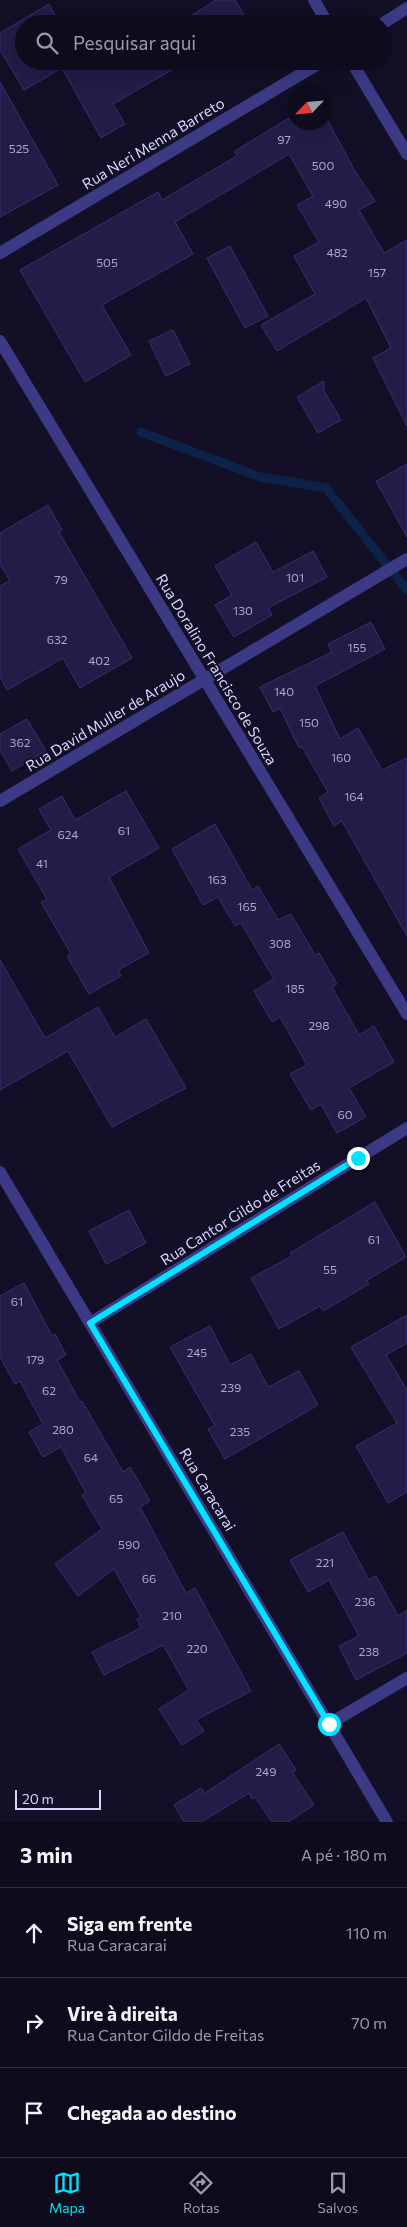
<!DOCTYPE html>
<html lang="pt">
<meta charset="utf-8">
<style>
body{margin:0;font-family:Commissioner,sans-serif;background:#1c1929;color:#f1f3f6}
.compass{position:absolute;left:287px;top:85px;width:45px;height:45px;border-radius:50%;background:#0e0b1c;box-shadow:0 5px 20px #0002;rotate:244deg}
.scale{position:absolute;left:15px;bottom:12px;width:86px;box-sizing:border-box;padding-left:5px;border:2px solid #d9d4ff;border-top:0;font-size:14px;line-height:18px;white-space:nowrap;color:#d9d4ff;-webkit-text-stroke:4px #130f26;paint-order:stroke}
.stop{position:absolute;width:15px;height:15px;margin:-11px;border:4px solid #00e5ff;border-radius:50%;background:#fff}
.stop.end{background:#00e5ff;border-color:#fff;box-shadow:0 1px 5px #0008}
.list{margin:0;padding:0;list-style:none}
h2{display:flex;justify-content:space-between;align-items:center;height:65px;margin:0;padding:0 20px;font-size:21px}
h2 small{font-size:16px;font-weight:400;color:#9b9ba3}
.list li{display:grid;grid-template-columns:32px 1fr auto;gap:15px;align-items:center;box-sizing:border-box;height:90px;padding:0 20px;border-top:1px solid #2e2b3b}
.list b{display:block;font-size:19px;white-space:nowrap}
.list p{margin:0;font-size:16px;white-space:nowrap;color:#9b9ba3}
.list em{font-size:16px;font-style:normal;color:#9b9ba3}
.icon{flex:none;width:28px;height:28px;fill:none;stroke:currentColor;stroke-width:2;stroke-linecap:round;stroke-linejoin:round}
.map{position:relative;flex:none;width:407px;height:1822px;overflow:hidden}
.search{position:absolute;background:#0e0b1c;box-shadow:0 5px 20px #0002;left:15px;right:15px;top:15px;height:55px;display:flex;align-items:center;gap:12px;box-sizing:border-box;padding:0 18px;border-radius:28px;color:#9b9ba3;font-size:19px}
.sheet{height:335px;background:#0e0b1c}
nav{display:flex;justify-content:space-around;align-items:center;box-sizing:border-box;height:70px;border-top:1px solid #2e2b3b;background:#0e0b1c;font-size:14px;color:#9b9ba3}
nav a{display:grid;justify-items:center;gap:2px}
nav .on{color:#00e5ff}
.map>svg:first-child{display:block}
.lines{fill:none;stroke-linecap:round;stroke-linejoin:round}
.stream{stroke:#0c2248;stroke-width:9}
.building{fill:#241b47;stroke:#3b2d73}
.street{stroke:#3d3a85;stroke-width:12}
.route{stroke:#00e5ff;stroke-width:6}
.labels{text-anchor:middle;dominant-baseline:central;stroke-width:4;stroke-linejoin:round;paint-order:stroke}
.number-label{font-size:12px;fill:#aca6d1}
.street-label{font-size:15px;fill:#d9d4ff;stroke:#130f26}
</style>
<div class="map">
<svg width="407" height="1822" viewBox="0 0 407 1822">
<rect width="100%" height="100%" fill="#130f26"/>
<g class="lines">
<path class="stream" d="M141,432L260,477L326,488L407,590"/>
</g>
<g class="building">
<path d="M216,0H235L249,24H178Z"/>
<path d="M49,4L60,24H24V61H187L113,104L125,124L101,138L62,68L24,90L0,50V33Z"/>
<path d="M0,82L58,185L0,217Z"/>
<path d="M324,114L355,171L375,201L359,210L384,253L407,240V426L373,358L391,348L366,298L277,351L261,325L315,294L294,256L319,242L297,205L313,196L289,154L175,222L193,254L102,305L131,355L85,382L20,270L158,192L162,200L237,156L235,151L294,115V122H324Z"/>
<path d="M230,246L268,316L245,328L207,258Z"/>
<path d="M173,330L190,364L166,376L149,341Z"/>
<path d="M324,381V391L341,420L318,433L297,397Z"/>
<path d="M407,464V537L376,481Z"/>
<path d="M48,505L62,530L59,532L132,658L80,688L63,658L7,690L0,677V586L10,581L0,564V533Z"/>
<path d="M256,542L273,572L313,551L327,577L268,608L272,615L234,637L215,605L232,595L215,566Z"/>
<path d="M371,622L385,649L315,686L340,739L358,728L382,770L407,758V936L342,821L334,826L319,798L328,792L302,747L299,748L280,708L273,712L260,687L332,652L328,644Z"/>
<path d="M27,719L46,751L12,771L0,750V734Z"/>
<path d="M126,791L159,848L109,877L149,953L118,970L121,976L89,994L67,956L71,954L41,902L47,899L18,849L51,830L39,809L62,796L75,820Z"/>
<path d="M215,824L252,890L258,886L278,920L291,914L315,955L319,953L337,984L332,987L359,1035L374,1026L394,1062L349,1088L366,1117L337,1133L321,1104L311,1110L290,1074L307,1065L280,1017L272,1022L254,991L274,979L241,923L235,926L218,897L203,905L172,849Z"/>
<path d="M0,960L45,1038L98,1007L115,1037L146,1019L186,1088L112,1127L68,1051L0,1090Z"/>
<path d="M375,1202L406,1257L367,1280L369,1284L323,1311L320,1306L279,1329L251,1278L292,1256L290,1253Z"/>
<path d="M129,1210L146,1243L106,1264L89,1231Z"/>
<path d="M24,1283L52,1336L55,1334L66,1355L57,1360L80,1402L82,1401L123,1472L130,1467L150,1501L140,1507L186,1593L195,1588L251,1691L196,1720L204,1731L182,1745L159,1709L189,1690L163,1645L104,1675L92,1652L141,1628L137,1619L141,1617L114,1569L78,1596L55,1564L102,1529L82,1495L86,1493L61,1447L43,1457L29,1432L43,1424L20,1381L15,1384L0,1357V1296Z"/>
<path d="M407,1315V1343L386,1355L407,1390V1492L388,1503L356,1446L397,1423L351,1347Z"/>
<path d="M210,1326L230,1365L251,1354L268,1387L299,1371L318,1405L225,1459L208,1429L215,1426L170,1347Z"/>
<path d="M343,1532L369,1580L376,1576L398,1616L407,1610V1653L356,1680L339,1646L359,1636L329,1580L308,1592L290,1560Z"/>
<path d="M279,1744L296,1770L292,1772L314,1805L288,1822H272L255,1797L252,1799L249,1793L201,1822H184L174,1805L201,1788L205,1793Z"/>
</g>
<g class="lines">
<g class="street">
<path d="M314,0L328,24"/>
<path d="M382,24L407,8"/>
<path d="M351,61L407,154"/>
<path d="M0,253L323,61"/>
<path d="M0,341L407,1014"/>
<path d="M0,801L407,559"/>
<path d="M0,1172L387,1822"/>
<path d="M90,1323L407,1128"/>
<path d="M329,1724L407,1678"/>
</g>
</g>
<g class="lines">
<path class="route" d="M329,1724L90,1323L358,1158"/>
</g>
<g class="labels">
<g class="number-label">
<text x="284" y="139">97</text>
<text x="19" y="148">525</text>
<text x="323" y="165">500</text>
<text x="336" y="203">490</text>
<text x="337" y="252">482</text>
<text x="107" y="262">505</text>
<text x="377" y="272">157</text>
<text x="295" y="577">101</text>
<text x="61" y="579">79</text>
<text x="243" y="610">130</text>
<text x="57" y="639">632</text>
<text x="357" y="647">155</text>
<text x="99" y="660">402</text>
<text x="284" y="691">140</text>
<text x="309" y="722">150</text>
<text x="20" y="742">362</text>
<text x="341" y="757">160</text>
<text x="354" y="796">164</text>
<text x="124" y="830">61</text>
<text x="68" y="834">624</text>
<text x="42" y="863">41</text>
<text x="217" y="879">163</text>
<text x="247" y="906">165</text>
<text x="280" y="943">308</text>
<text x="295" y="988">185</text>
<text x="319" y="1025">298</text>
<text x="345" y="1114">60</text>
<text x="374" y="1239">61</text>
<text x="330" y="1269">55</text>
<text x="17" y="1301">61</text>
<text x="197" y="1352">245</text>
<text x="35" y="1359">179</text>
<text x="231" y="1387">239</text>
<text x="49" y="1390">62</text>
<text x="63" y="1429">280</text>
<text x="240" y="1431">235</text>
<text x="91" y="1457">64</text>
<text x="116" y="1498">65</text>
<text x="129" y="1544">590</text>
<text x="325" y="1562">221</text>
<text x="149" y="1578">66</text>
<text x="365" y="1601">236</text>
<text x="172" y="1615">210</text>
<text x="197" y="1648">220</text>
<text x="369" y="1651">238</text>
<text x="266" y="1771">249</text>
</g>
<g class="street-label">
<text transform="translate(153 143) rotate(-31)">Rua Neri Menna Barreto</text>
<text transform="translate(217 669) rotate(59)">Rua Doralino Francisco de Souza</text>
<text transform="translate(105 720) rotate(-31)">Rua David Muller de Araujo</text>
<text transform="translate(240 1212) rotate(-32)">Rua Cantor Gildo de Freitas</text>
<text transform="translate(208 1489) rotate(59)">Rua Caracarai</text>
</g>
</g>
</svg>
<svg class="compass" viewBox="-18 -18 36 36"><path d="M0-13l5 13h-10z" fill="#e53935"/><path d="M0 13l5-13h-10z" fill="#9b9ba3"/></svg>
<div class="scale">20 m</div>
<div class="stop" style="left:329px;top:1724px"></div>
<div class="stop end" style="left:358px;top:1158px"></div>
<div class="search"><svg class="icon" aria-label="search" viewBox="0 0 24 24"><circle cx="10" cy="10" r="6"/><path d="M15 15l6 6"/></svg>Pesquisar aqui</div>
</div>
<section class="sheet">
<h2>3 min<small>A pé · 180 m</small></h2>
<ul class="list">
<li><svg class="icon" aria-label="ahead" viewBox="0 0 24 24"><path d="M12 20V5M6 11l6-6 6 6"/></svg><div><b>Siga em frente</b><p>Rua Caracarai</p></div><em>110 m</em></li>
<li><svg class="icon" aria-label="right" viewBox="0 0 24 24"><path d="M7 20v-9h11M14 6l5 5-5 5"/></svg><div><b>Vire à direita</b><p>Rua Cantor Gildo de Freitas</p></div><em>70 m</em></li>
<li><svg class="icon" aria-label="arrive" viewBox="0 0 24 24"><path d="M6 21V4h12l-3 4 3 4H6"/></svg><div><b>Chegada ao destino</b></div></li>
</ul>
</section>
<nav>
<a class="on"><svg class="icon" aria-label="map" viewBox="0 0 24 24"><path d="M3 6l6-2 6 2 6-2v14l-6 2-6-2-6 2zM9 4v14M15 6v14"/></svg>Mapa</a>
<a><svg class="icon" aria-label="directions" viewBox="0 0 24 24"><path d="M12 3l9 9-9 9-9-9zM9 14v-3h6M13 9l2 2-2 2"/></svg>Rotas</a>
<a><svg class="icon" aria-label="saved" viewBox="0 0 24 24"><path d="M7 4h10v16l-5-4-5 4z"/></svg>Salvos</a>
</nav>
